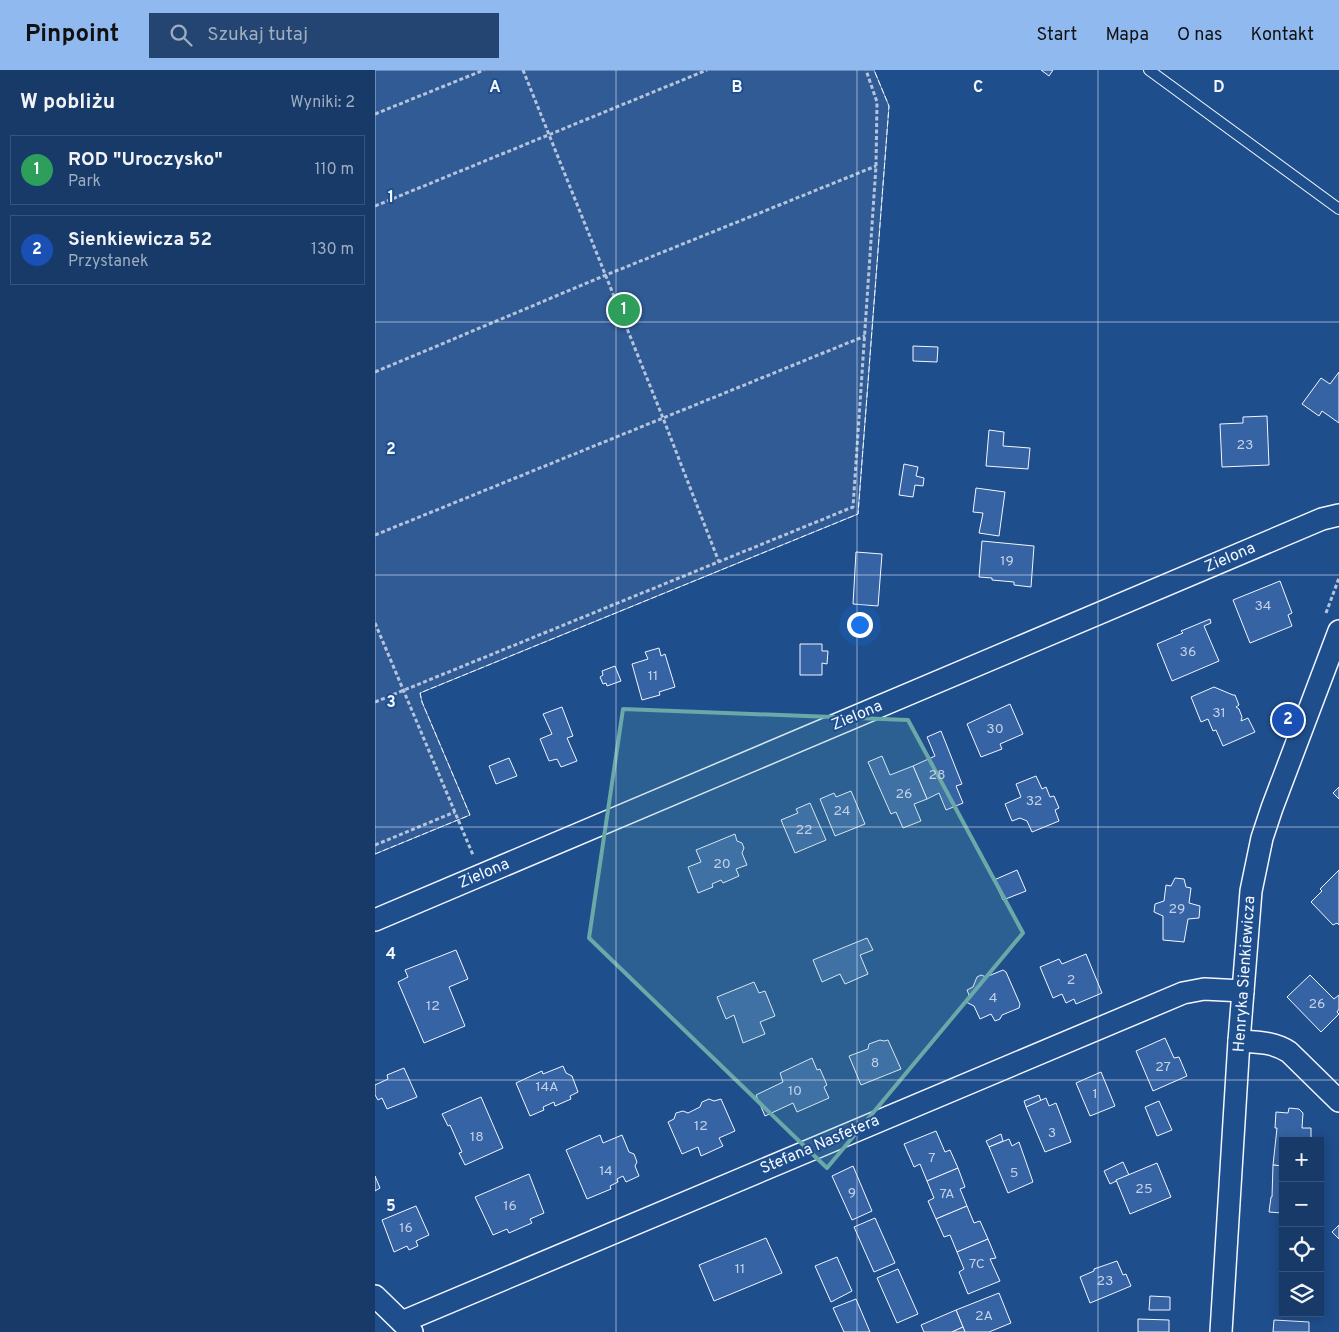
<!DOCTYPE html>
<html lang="pl">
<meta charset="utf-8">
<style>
body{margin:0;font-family:Overpass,sans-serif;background:#244571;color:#f1f3f6}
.controls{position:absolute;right:15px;bottom:15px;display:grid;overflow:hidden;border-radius:0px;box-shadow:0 2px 12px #0003}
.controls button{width:45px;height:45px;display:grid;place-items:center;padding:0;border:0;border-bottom:1px solid #36547d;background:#173a69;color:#f1f3f6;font:25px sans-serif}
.you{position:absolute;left:484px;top:554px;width:18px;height:18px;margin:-12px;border:4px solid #fff;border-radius:50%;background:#1a73e8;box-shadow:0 0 0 8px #1a73e833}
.badge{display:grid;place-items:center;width:32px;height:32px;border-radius:50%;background:#90b9f0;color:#fff;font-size:16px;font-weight:700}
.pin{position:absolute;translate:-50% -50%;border:2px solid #fff;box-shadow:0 1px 5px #0006}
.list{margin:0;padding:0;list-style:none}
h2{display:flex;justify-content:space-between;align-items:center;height:65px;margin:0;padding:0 20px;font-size:21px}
h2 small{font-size:16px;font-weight:400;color:#9eadc0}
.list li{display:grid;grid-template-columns:32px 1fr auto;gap:15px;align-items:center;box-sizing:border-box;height:70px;margin:0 10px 10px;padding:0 10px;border:1px solid #36547d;border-radius:0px}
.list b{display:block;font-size:19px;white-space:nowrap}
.list p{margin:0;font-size:16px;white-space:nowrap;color:#9eadc0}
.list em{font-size:16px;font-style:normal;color:#9eadc0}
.icon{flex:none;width:28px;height:28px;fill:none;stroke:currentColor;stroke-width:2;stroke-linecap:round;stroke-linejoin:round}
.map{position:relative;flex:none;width:964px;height:1262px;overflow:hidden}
header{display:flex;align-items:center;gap:30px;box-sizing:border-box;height:70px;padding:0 25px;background:#90b9f0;color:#111}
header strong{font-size:24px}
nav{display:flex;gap:28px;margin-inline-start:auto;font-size:18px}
.search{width:350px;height:45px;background:#244571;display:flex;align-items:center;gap:12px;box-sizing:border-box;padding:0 18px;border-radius:0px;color:#9eadc0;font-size:19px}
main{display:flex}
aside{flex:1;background:#173a69}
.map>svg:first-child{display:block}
.built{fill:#305b95;stroke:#a8bbd7}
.building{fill:#3563a3;stroke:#f2f6ff}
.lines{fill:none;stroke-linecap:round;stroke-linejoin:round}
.lane-casing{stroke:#f2f6ff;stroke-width:12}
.street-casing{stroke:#f2f6ff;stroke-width:24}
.path{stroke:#b3c4dc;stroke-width:3;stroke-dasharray:4 2.5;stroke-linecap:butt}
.lane{stroke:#1f4e8c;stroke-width:10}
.street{stroke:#1f4e8c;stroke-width:21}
.fence{stroke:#f2f6ff;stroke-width:1;stroke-dasharray:6 2.5;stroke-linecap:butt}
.marked{fill:#6aa9a8;fill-opacity:0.2;stroke:#6aa9a8;stroke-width:4;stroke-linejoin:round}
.grid{fill:none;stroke:#f2f6ff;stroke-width:1;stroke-opacity:0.55}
.labels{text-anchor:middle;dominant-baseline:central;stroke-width:4;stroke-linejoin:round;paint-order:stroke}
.number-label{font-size:14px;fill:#c3d1e8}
.street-label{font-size:16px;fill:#f2f6ff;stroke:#1f4e8c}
.grid-label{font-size:16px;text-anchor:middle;font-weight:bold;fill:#f2f6ff;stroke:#1f4e8c;stroke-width:4;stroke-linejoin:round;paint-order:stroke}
</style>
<header>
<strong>Pinpoint</strong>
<div class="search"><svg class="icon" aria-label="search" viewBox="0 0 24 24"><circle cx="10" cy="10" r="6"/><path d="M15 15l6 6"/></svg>Szukaj tutaj</div>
<nav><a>Start</a><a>Mapa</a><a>O nas</a><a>Kontakt</a></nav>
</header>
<main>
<aside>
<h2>W pobliżu<small>Wyniki: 2</small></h2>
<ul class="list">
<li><span class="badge" style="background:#2e9e5b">1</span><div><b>ROD &quot;Uroczysko&quot;</b><p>Park</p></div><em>110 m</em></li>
<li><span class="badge" style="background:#1a4fb4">2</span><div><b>Sienkiewicza 52</b><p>Przystanek</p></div><em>130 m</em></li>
</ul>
</aside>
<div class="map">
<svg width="964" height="1262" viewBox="0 0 964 1262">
<rect width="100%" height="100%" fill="#1f4e8c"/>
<path class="built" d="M0,0H499L514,36L483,444L45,623L47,632L95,745L0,784Z"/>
<g class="building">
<path d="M666,0H678L674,6Z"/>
<path d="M538,276L563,277L562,292L538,291Z"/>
<path d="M964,302V353L947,341L944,346L927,334L946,308L955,314Z"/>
<path d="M892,346L894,395L847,397L845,354L868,353V347Z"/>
<path d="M614,360L629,362L628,376L655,378L653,399L611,396Z"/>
<path d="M529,394L543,397L541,406L549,408L548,416L540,415L538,427L524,425Z"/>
<path d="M601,418L630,422L624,466L604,463L608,443L598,442Z"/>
<path d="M607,471L659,476L656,517L639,515V512L617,510V508L604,507Z"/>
<path d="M481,482L507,484L503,536L478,534Z"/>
<path d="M905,511L917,543L913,545L917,556L875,573L858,530Z"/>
<path d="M835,549L836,553L829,556L844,591L797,611L782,574L808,563L806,561Z"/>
<path d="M425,574H447V581H453L452,594L447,593V605H425Z"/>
<path d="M284,578L286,586L290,584L300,617L284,622L285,625L267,630L257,594L273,589L270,582Z"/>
<path d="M240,596L246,611L232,616L231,613L228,614L225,607L228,605L227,601Z"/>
<path d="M839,617L858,625H860L864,635L861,637L864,639L867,647L866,651L873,648L880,662L848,676L841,660L838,661L833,649L826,652L816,627Z"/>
<path d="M635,634L648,664L625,674L627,679L606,687L592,654Z"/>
<path d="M187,637L198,666L192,668L202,691L186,697L182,689L174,691L165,669L177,664L168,644Z"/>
<path d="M566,661L587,714L581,716L588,733L571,740L564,723L552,729L538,696L560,686L552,667Z"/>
<path d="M507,686L515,705L538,696L552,729L539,734L546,751L528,758L521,742L516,744L493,692Z"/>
<path d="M134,688L142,706L121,714L114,696Z"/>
<path d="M661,706L667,719L671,717L675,727L679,726L684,738L680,740L684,751L657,762L652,751L645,748L637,751L630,734L646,727L641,714Z"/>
<path d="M964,717V729L958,723Z"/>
<path d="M476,721L490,754L460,766L445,729L459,723L461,727Z"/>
<path d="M435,733L451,770L420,783L406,750L423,743L421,739Z"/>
<path d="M360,764L362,771L367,773L369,778L367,783L372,795L361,799L364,806L348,813L346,810L337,814L338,817L323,823L313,797L326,792L321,780Z"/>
<path d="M642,800L651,821L628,830L619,810Z"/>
<path d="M964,800V855L962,853L958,855L936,832L947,821L945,819Z"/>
<path d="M800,808L809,809L811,817L816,818L814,833L825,836L824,848L813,849L809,872L788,870V846L779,842L780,834L789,831L791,815L796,816Z"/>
<path d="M492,868L498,880L485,885L493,904L470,914L465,904L447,912L438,890Z"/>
<path d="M81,880L93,909L74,917L90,956L49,973L23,912L33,907L30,900Z"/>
<path d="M711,884L727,923L701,934L699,929L691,933L687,924L678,928L665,897L684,889L687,894Z"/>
<path d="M628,900L631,902L645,934L644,938L627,945L625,949L620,951L616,944L605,949L599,936L591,932L594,925L592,920L598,917L602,907L606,905L611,907Z"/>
<path d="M935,905L959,929L964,925V939L962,942L964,944L946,962L912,927Z"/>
<path d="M379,912L384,923L390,921L400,946L385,952L390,964L368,973L359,945L351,949L342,927Z"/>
<path d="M790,968L799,988L804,987L812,1006L778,1021L761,981Z"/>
<path d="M505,970L509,971L513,970L526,999L486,1015L474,986L493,979L494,974Z"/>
<path d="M437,988L442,1000L445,999L452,1015L449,1017L454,1028L422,1042L418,1033L390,1046L381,1025L408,1012L405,1003Z"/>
<path d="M188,996L191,1003L197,1006L203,1022L195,1026L196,1029L180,1036L179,1032L168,1037L169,1040L155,1046L141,1013L167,1001L168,1004Z"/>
<path d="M29,998L42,1027L12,1039L7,1028L3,1030L0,1025V1015L13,1009L12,1005Z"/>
<path d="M726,1002L740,1036L715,1046L701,1013Z"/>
<path d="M664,1025L666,1031L651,1037L649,1031Z"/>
<path d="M106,1027L128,1078L90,1095L84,1083L87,1082L75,1055L73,1056L67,1044Z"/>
<path d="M671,1028L674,1036L681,1033L696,1072L670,1082L651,1037Z"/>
<path d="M334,1029L339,1031L346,1029L360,1061L344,1068L348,1076L326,1086L323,1077L307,1084L293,1052L299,1049L301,1043L308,1041L313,1043L325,1037L327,1032Z"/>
<path d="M784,1031L797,1060L782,1066L770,1037Z"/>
<path d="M914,1038L924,1039L928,1043L927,1058H936V1071H908V1096L898,1095L902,1058H900L901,1042L913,1043Z"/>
<path d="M561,1061L570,1082L575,1080L583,1098L552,1111L545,1094L539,1097L529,1074Z"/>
<path d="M626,1064L628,1071L614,1077L611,1071Z"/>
<path d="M225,1065L228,1073L247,1065L254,1082L259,1084L262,1092L260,1096L264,1106L251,1112L248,1106L242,1109L243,1112L235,1116L236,1119L212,1129L191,1080Z"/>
<path d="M634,1069L637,1076L644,1072L658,1112L633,1123L614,1077Z"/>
<path d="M748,1092L754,1105L735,1114L729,1101Z"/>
<path d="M782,1093L796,1127L755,1144L741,1110Z"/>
<path d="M898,1095L908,1096V1148L907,1143L894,1142L896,1127H897Z"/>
<path d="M478,1096L497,1141L477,1150L457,1106Z"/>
<path d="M583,1098L590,1117L585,1119L592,1136L561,1149L553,1131L559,1128L552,1111Z"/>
<path d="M154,1104L169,1143L155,1149L157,1153L134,1163L132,1159L118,1165L100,1127Z"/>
<path d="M0,1106L5,1118L0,1121Z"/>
<path d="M41,1136L54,1165L41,1171L43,1176L34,1180L32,1176L19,1182L7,1150Z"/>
<path d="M592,1136L599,1153L605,1151L613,1169L582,1182L575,1165L569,1167L561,1149Z"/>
<path d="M500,1148L520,1193L499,1202L479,1157Z"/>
<path d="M964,1155V1169L957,1162Z"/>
<path d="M391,1168L407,1203L339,1231L324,1195Z"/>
<path d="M613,1169L621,1188L615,1189L625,1211L593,1224L584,1202L589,1199L582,1182Z"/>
<path d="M462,1187L477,1221L456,1232L440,1196Z"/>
<path d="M742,1191L748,1205L751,1204L756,1216L715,1233L705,1207L719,1201V1199Z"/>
<path d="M523,1199L543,1244L522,1253L502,1208Z"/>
<path d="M624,1223L636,1253L614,1262H590L581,1240Z"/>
<path d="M775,1226L795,1227V1240H774Z"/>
<path d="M481,1229L495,1262H469L458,1238Z"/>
<path d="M581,1240L588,1257L577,1262H549L546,1255Z"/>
<path d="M763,1249L794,1250V1262H763Z"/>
<path d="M899,1250L934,1252V1262H898Z"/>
<path d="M588,1257L590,1262H577Z"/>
</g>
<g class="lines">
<defs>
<path id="lane" d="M774,0L964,139"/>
<g id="street">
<path d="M0,850L947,449L964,445"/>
<path d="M864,971C882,972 899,972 914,982L964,1031"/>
<path d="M0,1226L37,1262"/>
<path d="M27,1252L808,923L829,919L868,921"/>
<path d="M846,1262L864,971L876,821L887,768L897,738L964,561"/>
</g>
</defs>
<use href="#lane" class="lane-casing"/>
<use href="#street" class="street-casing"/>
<g class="path">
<path d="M148,0L288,348L344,492"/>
<path d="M0,44L109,0"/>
<path d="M0,136L332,0"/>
<path d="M0,302L231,205L501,96"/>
<path d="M0,465L490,266"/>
<path d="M951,543L964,508"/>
<path d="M0,553L98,785"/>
<path d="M0,632L478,437L501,96L502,32L491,0"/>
<path d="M0,775L80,742"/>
</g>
<use href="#lane" class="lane"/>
<use href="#street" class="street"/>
<path class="fence" d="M0,784L95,745L47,632L45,623L483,444L514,36L499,0"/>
</g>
<path class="marked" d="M248,639L533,650L648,863L452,1098L214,868Z"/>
<path class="grid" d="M241,0V1262M482,0V1262M723,0V1262M0,252H964M0,505H964M0,757H964M0,1010H964"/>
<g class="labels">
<g class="number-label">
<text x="870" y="375">23</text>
<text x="632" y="491">19</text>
<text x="888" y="536">34</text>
<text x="813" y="582">36</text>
<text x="278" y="606">11</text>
<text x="844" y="643">31</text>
<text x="620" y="659">30</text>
<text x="562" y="705">28</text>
<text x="529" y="724">26</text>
<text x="659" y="731">32</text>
<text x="467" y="741">24</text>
<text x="429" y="760">22</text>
<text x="347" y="794">20</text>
<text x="802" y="839">29</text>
<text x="696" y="910">2</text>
<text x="618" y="928">4</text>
<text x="942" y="934">26</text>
<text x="58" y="936">12</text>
<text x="500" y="993">8</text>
<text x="788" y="997">27</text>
<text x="172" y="1017">14A</text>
<text x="420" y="1021">10</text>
<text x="720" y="1024">1</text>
<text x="326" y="1056">12</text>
<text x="677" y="1063">3</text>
<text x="102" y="1067">18</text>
<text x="557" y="1088">7</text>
<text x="231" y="1101">14</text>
<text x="639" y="1103">5</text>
<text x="769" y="1119">25</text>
<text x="477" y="1123">9</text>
<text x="572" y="1124">7A</text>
<text x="135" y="1136">16</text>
<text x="31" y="1158">16</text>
<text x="602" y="1194">7C</text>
<text x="365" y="1199">11</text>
<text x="730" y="1211">23</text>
<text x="609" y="1246">2A</text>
</g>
<g class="street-label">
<text transform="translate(855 488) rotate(-23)">Zielona</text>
<text transform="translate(482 646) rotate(-23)">Zielona</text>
<text transform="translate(109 804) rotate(-23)">Zielona</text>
<text transform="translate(870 904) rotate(-86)">Henryka Sienkiewicza</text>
<text transform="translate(445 1075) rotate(-23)">Stefana Nasfetera</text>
</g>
</g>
<g class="grid-label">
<text x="120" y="22">A</text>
<text x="362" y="22">B</text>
<text x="603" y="22">C</text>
<text x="844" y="22">D</text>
<text x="16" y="132">1</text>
<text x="16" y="384">2</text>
<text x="16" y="637">3</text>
<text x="16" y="889">4</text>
<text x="16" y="1141">5</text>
</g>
</svg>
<div class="controls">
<button>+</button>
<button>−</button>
<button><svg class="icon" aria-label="locate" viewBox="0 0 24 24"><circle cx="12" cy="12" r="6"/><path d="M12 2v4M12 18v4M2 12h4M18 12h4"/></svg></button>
<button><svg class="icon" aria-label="layers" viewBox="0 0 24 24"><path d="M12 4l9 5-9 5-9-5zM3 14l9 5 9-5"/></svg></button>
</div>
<div class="you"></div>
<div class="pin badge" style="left:249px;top:240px;background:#2e9e5b">1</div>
<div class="pin badge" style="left:913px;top:650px;background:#1a4fb4">2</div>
</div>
</main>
